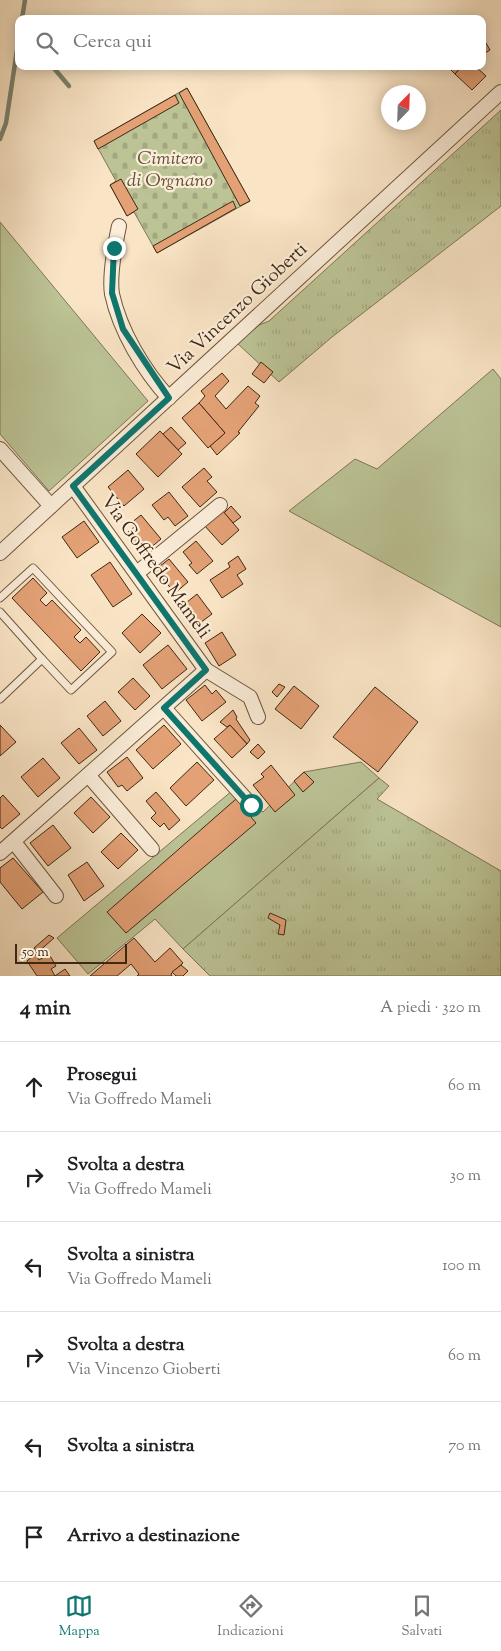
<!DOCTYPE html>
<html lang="it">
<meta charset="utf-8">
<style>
body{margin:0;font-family:"Sorts Mill Goudy",serif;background:#f6f6f6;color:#202124}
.compass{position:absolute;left:381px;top:85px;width:45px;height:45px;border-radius:50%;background:#fff;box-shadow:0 2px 12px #0003;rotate:23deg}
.scale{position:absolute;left:15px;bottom:12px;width:112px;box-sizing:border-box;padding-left:5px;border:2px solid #3f2814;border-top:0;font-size:14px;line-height:18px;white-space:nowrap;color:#3f2814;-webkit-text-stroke:4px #fbedd9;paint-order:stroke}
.stop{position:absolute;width:15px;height:15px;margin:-11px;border:4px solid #0f766e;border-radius:50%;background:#fff}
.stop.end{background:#0f766e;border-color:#fff;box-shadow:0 1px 5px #0008}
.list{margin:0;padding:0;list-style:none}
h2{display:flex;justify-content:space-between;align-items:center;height:65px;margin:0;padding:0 20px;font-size:21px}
h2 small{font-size:16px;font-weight:400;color:#757577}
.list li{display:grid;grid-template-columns:32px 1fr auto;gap:15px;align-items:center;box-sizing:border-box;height:90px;padding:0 20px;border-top:1px solid #e0e0e0}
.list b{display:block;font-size:19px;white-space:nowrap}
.list p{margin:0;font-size:16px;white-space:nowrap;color:#757577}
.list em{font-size:16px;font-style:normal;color:#757577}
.icon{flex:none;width:28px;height:28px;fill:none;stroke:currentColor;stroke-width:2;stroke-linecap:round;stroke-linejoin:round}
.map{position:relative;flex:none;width:501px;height:976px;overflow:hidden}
.search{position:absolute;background:#fff;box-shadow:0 2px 12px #0003;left:15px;right:15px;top:15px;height:55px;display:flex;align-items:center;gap:12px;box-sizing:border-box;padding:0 18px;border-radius:10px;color:#757577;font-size:19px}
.sheet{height:605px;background:#fff}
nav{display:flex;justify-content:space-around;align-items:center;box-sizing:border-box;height:70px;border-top:1px solid #e0e0e0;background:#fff;font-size:14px;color:#757577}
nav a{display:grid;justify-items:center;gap:2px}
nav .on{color:#0f766e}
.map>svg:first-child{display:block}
.green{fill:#bcc496;stroke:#7e7655}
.cemetery{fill:url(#cemetery-stones);stroke:#7e7655}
.park{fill:url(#park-tufts);stroke:#7e7655}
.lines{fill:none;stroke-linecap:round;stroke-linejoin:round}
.stream{stroke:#798370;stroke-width:4.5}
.building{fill:#e4a176;stroke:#3f2814}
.service-casing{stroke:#6e5740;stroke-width:9}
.minor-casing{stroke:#6e5740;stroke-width:16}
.service{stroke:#fbedd9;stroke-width:7}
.minor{stroke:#fbedd9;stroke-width:14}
.route{stroke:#0f766e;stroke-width:6}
.labels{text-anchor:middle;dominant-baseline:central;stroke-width:4.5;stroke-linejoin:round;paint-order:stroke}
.park-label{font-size:19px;font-style:italic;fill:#5e4f34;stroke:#fbedd9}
.street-label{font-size:19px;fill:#3f2814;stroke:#fbedd9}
</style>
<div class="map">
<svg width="501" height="976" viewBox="0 0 501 976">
<defs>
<pattern id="cemetery-stones" width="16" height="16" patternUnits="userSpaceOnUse" patternTransform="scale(1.25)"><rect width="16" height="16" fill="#bcc496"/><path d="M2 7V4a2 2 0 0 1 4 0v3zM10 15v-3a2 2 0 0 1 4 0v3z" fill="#a3a880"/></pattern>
<pattern id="park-tufts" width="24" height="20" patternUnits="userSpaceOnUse" patternTransform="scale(1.25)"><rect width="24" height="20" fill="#bcc496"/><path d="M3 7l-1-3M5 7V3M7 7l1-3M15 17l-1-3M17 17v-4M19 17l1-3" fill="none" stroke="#a3a880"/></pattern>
</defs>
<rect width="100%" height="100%" fill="#f9e4c5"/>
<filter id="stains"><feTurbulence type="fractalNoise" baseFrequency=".004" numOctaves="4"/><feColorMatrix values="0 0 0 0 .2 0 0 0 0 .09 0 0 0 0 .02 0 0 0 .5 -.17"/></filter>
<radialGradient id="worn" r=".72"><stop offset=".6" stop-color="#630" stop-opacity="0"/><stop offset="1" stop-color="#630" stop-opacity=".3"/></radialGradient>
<g class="green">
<path d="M0,222L148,401L49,491L0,434Z"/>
<path d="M493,369L501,379V627L289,511L355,459L377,469Z"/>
<path d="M361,762L379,778L183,949L155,919L88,974L57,938L233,790L263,812L304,772Z"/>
</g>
<path class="cemetery" d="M187,88L250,201L157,253L134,212L127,216L110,185L116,181L94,141Z"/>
<g class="park">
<path d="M501,110V206L332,337L279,382L237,343L259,325L269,321Z"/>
<path d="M379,778L389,786L377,799L501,871V976H210L183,949Z"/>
</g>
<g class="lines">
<g class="stream">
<path d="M22,19L25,0"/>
<path d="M52,66L69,86"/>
<path d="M0,139L6,123L19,37"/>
</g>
</g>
<g class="building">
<path d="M482,36L490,50L482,55Z"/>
<path d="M447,66H462L455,74Z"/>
<path d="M462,66H475L486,76L472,90L455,74Z"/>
<path d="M187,88L250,201L240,206L179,93Z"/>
<path d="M175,95L179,103L98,149L94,141Z"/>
<path d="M121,179L138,209L127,216L110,185Z"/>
<path d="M233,201L236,208L157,253L153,246Z"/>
<path d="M261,362L273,372L264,383L252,374Z"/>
<path d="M222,373L229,381L215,396L226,409L248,386L260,396L255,403L259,406L238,432L240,433L217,455L210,446L225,433L199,403L205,396L201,391Z"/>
<path d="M199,403L225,433L208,448L182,418Z"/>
<path d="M171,427L186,443L178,450L163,434Z"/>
<path d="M160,431L182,454L158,477L136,454Z"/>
<path d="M204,468L212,477L207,481L217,492L200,507L182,487Z"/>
<path d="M128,470L144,489L124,506L108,487Z"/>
<path d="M169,492L188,516L175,526L168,517L164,520L152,505Z"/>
<path d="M231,506L241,517L233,523L224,513Z"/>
<path d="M222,510L239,530L222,545L204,525Z"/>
<path d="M141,515L161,539L142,555L126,534L134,527L131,523Z"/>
<path d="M84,521L99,542L77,558L62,537Z"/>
<path d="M196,541L213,561L197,574L189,565L192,563L183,552Z"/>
<path d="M238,556L246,569L237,575L243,584L222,598L210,580L230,567L228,563Z"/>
<path d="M169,559L188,582L175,593L155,570Z"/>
<path d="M110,562L132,594L113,607L91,575Z"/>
<path d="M33,578L47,593L40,600L46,606L52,600L81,630L74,637L80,643L86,637L100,652L81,671L12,598Z"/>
<path d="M197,594L212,614L196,626L181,607Z"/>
<path d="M142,614L161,633L140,653L122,633Z"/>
<path d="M222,632L236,655L219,666L205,643Z"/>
<path d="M168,645L187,669L162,689L143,665Z"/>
<path d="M133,678L150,696L135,710L118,692Z"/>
<path d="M279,684L285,687L277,697L272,692Z"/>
<path d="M205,685L212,694L216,690L226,702L202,721L186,700Z"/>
<path d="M294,686L319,706L301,729L275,709Z"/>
<path d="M375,687L418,722L378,772L333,737Z"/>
<path d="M105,701L121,721L103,736L87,716Z"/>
<path d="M233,710L237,717L236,719L250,740L247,744L230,725L227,727L220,722Z"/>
<path d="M0,725L16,742L0,756Z"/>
<path d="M164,725L181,744L153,769L136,750Z"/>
<path d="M230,725L247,744L232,758L214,739Z"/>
<path d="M79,728L97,750L79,764L61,743Z"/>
<path d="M258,744L265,752L258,759L250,752Z"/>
<path d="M127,757L143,778L127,791L122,785L118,787L107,772Z"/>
<path d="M43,758L60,778L38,797L21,777Z"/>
<path d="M197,762L214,780L186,806L170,788Z"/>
<path d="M271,765L295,795L275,812L253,785L264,777L261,774Z"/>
<path d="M304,772L314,782L303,792L294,781Z"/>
<path d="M156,792L180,820L169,830L164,823L160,827L151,818L156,813L146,801Z"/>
<path d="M3,795L20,814L2,829L0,827V798Z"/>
<path d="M91,797L110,817L93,833L74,813Z"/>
<path d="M236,799L256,823L126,933L107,912Z"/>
<path d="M53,825L71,848L48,866L30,843Z"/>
<path d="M121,833L138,850L118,869L101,852Z"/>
<path d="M13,858L43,892L22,909L0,882V868Z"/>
<path d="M87,862L104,886L84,901L68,875Z"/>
<path d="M270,913L286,920L284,935L278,934L280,925L268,918Z"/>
<path d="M49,935L54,938L37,953L34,948Z"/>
<path d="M134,938L155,962L170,948L183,963L171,974L172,976H137L139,974L131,964L117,976H90Z"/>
<path d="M35,954L39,960L49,954L56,966L51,969L55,976L65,969L70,976H37L27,961Z"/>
<path d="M181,965L188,971L183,976H176L172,972Z"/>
</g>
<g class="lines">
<defs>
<g id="service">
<path d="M0,598L33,568L112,652L71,690L42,659"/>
<path d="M0,612L42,659L0,699"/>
</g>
<g id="minor">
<path d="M119,226C115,245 109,275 112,294C120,331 144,371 169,398"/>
<path d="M0,449L51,506"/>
<path d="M0,553L501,92"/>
<path d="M137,573L220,505"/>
<path d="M206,670L250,697L258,717"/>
<path d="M164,708L251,805"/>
<path d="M88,775L152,849"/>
<path d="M14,842L56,896"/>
<path d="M0,853L206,670L73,486"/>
</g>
</defs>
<use href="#service" class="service-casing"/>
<use href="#minor" class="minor-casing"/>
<use href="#service" class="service"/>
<use href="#minor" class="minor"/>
</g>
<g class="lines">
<path class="route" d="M114,248L112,293L123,329L169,398L73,486L206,670L164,708L251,805"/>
</g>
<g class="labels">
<g class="park-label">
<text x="170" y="159">Cimitero<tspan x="170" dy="22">di Orgnano</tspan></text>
</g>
<g class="street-label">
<text transform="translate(238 309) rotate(-43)">Via Vincenzo Gioberti</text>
<text transform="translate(155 567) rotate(54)">Via Goffredo Mameli</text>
</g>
</g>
<rect width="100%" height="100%" filter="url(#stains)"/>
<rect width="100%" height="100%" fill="url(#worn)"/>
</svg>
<svg class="compass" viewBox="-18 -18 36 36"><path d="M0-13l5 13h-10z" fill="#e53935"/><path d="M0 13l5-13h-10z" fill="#757577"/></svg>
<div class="scale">50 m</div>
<div class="stop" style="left:251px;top:805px"></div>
<div class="stop end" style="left:114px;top:248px"></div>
<div class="search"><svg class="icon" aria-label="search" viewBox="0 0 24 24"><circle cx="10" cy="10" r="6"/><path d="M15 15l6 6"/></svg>Cerca qui</div>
</div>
<section class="sheet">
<h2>4 min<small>A piedi · 320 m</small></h2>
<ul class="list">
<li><svg class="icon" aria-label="ahead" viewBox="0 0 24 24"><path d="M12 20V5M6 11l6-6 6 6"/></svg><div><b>Prosegui</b><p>Via Goffredo Mameli</p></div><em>60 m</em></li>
<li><svg class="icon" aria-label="right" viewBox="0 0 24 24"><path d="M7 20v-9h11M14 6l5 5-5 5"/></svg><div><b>Svolta a destra</b><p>Via Goffredo Mameli</p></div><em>30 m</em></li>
<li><svg class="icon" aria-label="left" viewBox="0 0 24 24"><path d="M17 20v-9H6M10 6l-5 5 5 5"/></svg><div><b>Svolta a sinistra</b><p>Via Goffredo Mameli</p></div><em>100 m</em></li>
<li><svg class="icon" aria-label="right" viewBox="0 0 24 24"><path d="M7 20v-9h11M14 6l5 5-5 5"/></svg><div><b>Svolta a destra</b><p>Via Vincenzo Gioberti</p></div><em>60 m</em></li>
<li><svg class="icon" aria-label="left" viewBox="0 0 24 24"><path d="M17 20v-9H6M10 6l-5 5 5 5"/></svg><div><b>Svolta a sinistra</b></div><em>70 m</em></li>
<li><svg class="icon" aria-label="arrive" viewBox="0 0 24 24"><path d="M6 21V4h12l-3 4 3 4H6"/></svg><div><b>Arrivo a destinazione</b></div></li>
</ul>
</section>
<nav>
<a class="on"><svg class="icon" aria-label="map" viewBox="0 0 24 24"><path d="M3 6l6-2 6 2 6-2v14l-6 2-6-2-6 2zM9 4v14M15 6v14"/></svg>Mappa</a>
<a><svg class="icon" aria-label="directions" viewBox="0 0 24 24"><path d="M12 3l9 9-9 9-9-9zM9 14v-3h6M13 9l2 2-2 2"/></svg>Indicazioni</a>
<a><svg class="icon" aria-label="saved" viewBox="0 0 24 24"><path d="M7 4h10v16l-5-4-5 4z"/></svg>Salvati</a>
</nav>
